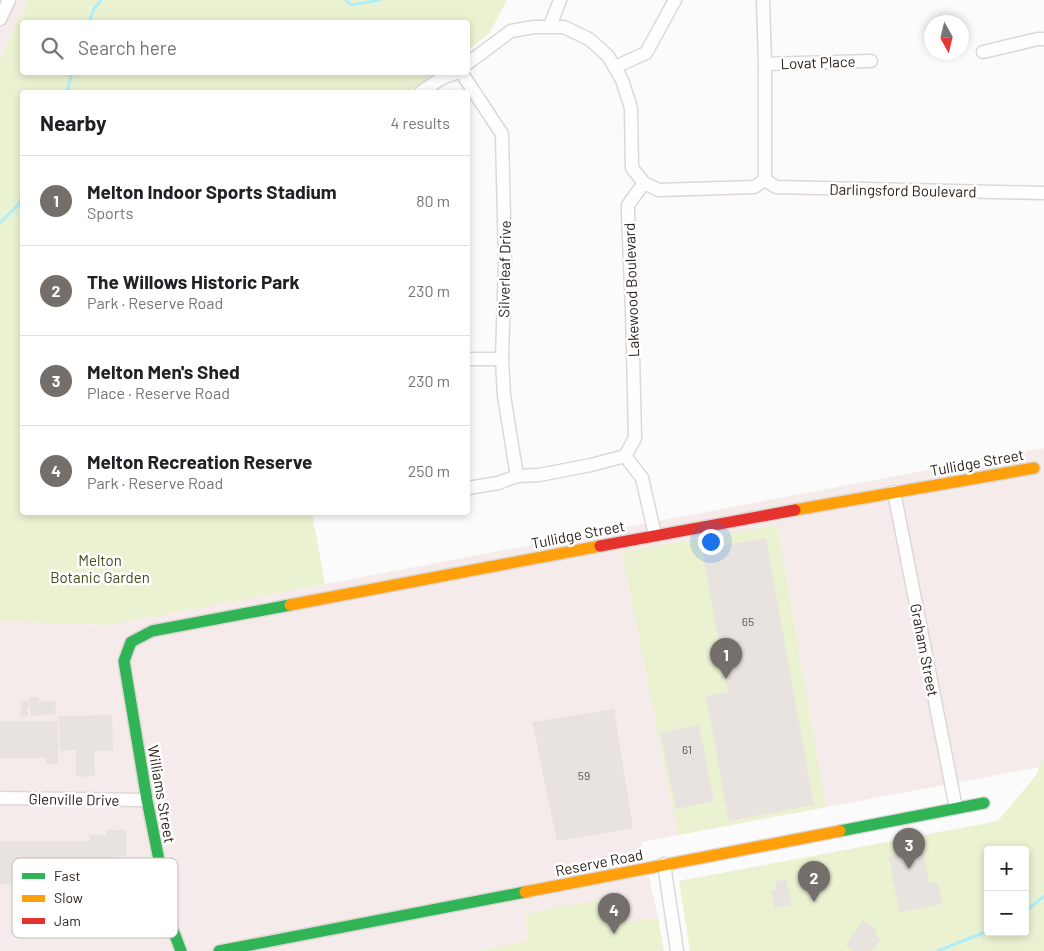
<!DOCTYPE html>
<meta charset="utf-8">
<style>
body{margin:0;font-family:Barlow,sans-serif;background:#f2f2f2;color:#202124}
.controls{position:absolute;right:15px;bottom:15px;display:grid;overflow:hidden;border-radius:5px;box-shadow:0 2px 8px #0003}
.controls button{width:45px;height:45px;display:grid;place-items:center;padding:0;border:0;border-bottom:1px solid #e0e0e0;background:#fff;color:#202124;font:25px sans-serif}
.compass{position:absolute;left:924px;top:15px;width:45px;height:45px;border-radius:50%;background:#fff;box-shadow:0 2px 8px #0003;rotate:172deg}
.you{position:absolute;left:710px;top:541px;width:18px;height:18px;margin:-12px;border:4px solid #fff;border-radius:50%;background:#1a73e8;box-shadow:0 0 0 8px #1a73e833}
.badge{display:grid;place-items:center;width:32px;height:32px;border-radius:50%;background:#746f6a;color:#fff;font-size:16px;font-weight:700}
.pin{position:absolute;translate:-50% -41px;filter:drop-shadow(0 1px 2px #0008)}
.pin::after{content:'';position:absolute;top:26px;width:18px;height:15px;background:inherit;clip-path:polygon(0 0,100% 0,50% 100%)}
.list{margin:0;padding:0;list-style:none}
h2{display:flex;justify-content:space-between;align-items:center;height:65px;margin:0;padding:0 20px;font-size:21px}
h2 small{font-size:16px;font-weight:400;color:#757577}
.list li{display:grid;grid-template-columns:32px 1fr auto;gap:15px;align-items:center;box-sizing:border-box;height:90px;padding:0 20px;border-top:1px solid #e0e0e0}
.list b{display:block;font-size:19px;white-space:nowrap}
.list p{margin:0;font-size:16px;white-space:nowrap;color:#757577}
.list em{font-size:16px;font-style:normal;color:#757577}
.icon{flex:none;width:28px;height:28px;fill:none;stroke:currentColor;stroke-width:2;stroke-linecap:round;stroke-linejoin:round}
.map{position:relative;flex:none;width:1044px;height:951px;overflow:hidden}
.search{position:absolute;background:#fff;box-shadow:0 2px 8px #0003;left:20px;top:20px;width:450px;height:55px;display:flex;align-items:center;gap:12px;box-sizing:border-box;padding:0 18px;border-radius:5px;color:#757577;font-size:19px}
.panel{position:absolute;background:#fff;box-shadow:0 2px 8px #0003;left:20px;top:90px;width:450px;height:425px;border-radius:5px}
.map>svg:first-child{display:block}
.industrial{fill:#f5ebea}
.green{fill:#ebf2d1;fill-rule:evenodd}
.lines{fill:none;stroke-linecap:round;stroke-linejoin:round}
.stream{stroke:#adeef8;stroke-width:3}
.building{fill:#e8e3df}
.street-casing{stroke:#ddd8d5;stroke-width:15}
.fast-casing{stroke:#ddd8d5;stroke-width:14}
.slow-casing{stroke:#ddd8d5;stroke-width:14}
.jam-casing{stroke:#ddd8d5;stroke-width:14}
.street{stroke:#fefefe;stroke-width:12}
.fast{stroke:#30b455;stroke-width:11}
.slow{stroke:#ff9f0a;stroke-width:11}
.jam{stroke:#e5322d;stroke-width:11}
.labels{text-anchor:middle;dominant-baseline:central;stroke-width:5;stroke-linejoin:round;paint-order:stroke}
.number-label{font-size:12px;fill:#5c544e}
.street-label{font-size:15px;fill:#2c231c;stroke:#fff}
.park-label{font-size:15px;fill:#444d1b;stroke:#fff}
.key{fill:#fff;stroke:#c0bdbb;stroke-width:1}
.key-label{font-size:14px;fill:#2c231c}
</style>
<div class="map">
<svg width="1044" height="951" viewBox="0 0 1044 951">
<rect width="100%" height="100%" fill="#fbfbfb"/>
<g class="industrial">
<path d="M0,0H28L0,59Z"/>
<path d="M1044,448V759L1039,767L641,842L658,917L479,951H0V621L108,625Z"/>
</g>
<g class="green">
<path d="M28,0H507L489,34L468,50V22H22V72L436,73L408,92H22V512L312,513L325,584L108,625L0,621V59Z"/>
<path d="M777,525L826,807L678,835L622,552Z"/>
<path d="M1044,759V951H690L679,881L998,821L1037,774L1039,767ZM988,850H1025V932H988Z"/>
<path d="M621,896L625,923L658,917L664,951H479L529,941L524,914Z"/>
</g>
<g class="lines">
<g class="stream">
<path d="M346,0L351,5L380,0"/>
<path d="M89,22L94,9L101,0"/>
<path d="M67,92L72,72"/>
<path d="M0,223L18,205L22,197"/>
<path d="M1025,912L1044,896"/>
<path d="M938,951L988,931"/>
</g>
</g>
<g class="building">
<path d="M766,538L814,805L729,821L706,696L728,692L702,549Z"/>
<path d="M29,697H39V701H55L56,714L31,716Z"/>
<circle cx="25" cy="705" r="4"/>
<path d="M614,709L633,828L557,841L532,722Z"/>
<circle cx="24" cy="713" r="4"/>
<path d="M112,715L113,751H94L95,776L76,777V750L60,751L59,716Z"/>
<path d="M0,721H58V764H46V758H0Z"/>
<path d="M699,725L714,801L676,809L660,733Z"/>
<path d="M106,830H126V856H118V865H85V884H0V841H90V835H106Z"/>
<path d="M923,850L929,883L938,882L942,904L899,912L889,856Z"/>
<path d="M786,879L792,905L775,908L771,891L776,890L775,882Z"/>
<path d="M864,920L877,931L874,934L881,940L872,951H854L846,944Z"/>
</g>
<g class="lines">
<defs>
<g id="street">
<path d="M763,0L765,64V180"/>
<path d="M0,19L9,0"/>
<path d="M550,26L560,0"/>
<path d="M983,52L1038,39H1044"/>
<path d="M468,63L511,31L534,27H564L589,39L608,56L622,80L631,108L632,168L644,183L659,190L754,187L765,180L776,187L1044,193"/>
<path d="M765,64L871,61"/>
<path d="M615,67L646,53L675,0"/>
<path d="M461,72L502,134L505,260L502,359L504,396L517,476"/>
<path d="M421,92L442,78L459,72"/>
<path d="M468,359H502"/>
<path d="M625,456L642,478L655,535"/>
<path d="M468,488L498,483L517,476L539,475L591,465L625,456L635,438L632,310L628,214V205L644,183"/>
<path d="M894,492L956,808"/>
<path d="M0,798L147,800"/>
<path d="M664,864L677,951"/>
</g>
<g id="fast">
<path d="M840,831L984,803"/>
<path d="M181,951L173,930L147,800L124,661L131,642L152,631L290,605"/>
<path d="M219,951L525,892"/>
</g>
<g id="slow">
<path d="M795,510L1034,468"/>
<path d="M290,605L600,546"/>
<path d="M525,892L840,831"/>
</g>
<path id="jam" d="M600,546L795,510"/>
</defs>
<use href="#street" class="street-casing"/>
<use href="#fast" class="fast-casing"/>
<use href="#slow" class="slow-casing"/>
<use href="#jam" class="jam-casing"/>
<use href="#street" class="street"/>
<use href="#fast" class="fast"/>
<use href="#slow" class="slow"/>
<use href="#jam" class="jam"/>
</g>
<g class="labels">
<g class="number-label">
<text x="748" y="621">65</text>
<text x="687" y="749">61</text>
<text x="584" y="775">59</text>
</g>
<g class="street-label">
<text transform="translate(818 62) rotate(-2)">Lovat Place</text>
<text transform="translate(903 190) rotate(1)">Darlingsford Boulevard</text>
<text transform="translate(504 269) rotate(-89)">Silverleaf Drive</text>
<text transform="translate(631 290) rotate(-92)">Lakewood Boulevard</text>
<text transform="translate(977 462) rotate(-10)">Tullidge Street</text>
<text transform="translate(578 534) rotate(-11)">Tullidge Street</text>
<text transform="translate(925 650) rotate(79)">Graham Street</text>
<text transform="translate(162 794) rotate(80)">Williams Street</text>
<text transform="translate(74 799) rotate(1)">Glenville Drive</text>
<text transform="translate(599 862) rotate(-11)">Reserve Road</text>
</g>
<g class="park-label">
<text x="100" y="560">Melton<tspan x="100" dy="17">Botanic Garden</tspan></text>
</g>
</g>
<rect x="12" y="858" width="166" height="80" rx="8" class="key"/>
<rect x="22" y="873" width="23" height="6" fill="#30b455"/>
<rect x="22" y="895" width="23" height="7" fill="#ff9f0a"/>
<rect x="22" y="918" width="23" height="6" fill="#e5322d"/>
<g class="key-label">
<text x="54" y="881">Fast</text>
<text x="54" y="903">Slow</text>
<text x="54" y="926">Jam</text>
</g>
</svg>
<div class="controls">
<button>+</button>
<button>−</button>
</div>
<svg class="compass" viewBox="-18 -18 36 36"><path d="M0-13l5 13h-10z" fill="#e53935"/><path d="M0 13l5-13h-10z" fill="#757577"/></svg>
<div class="you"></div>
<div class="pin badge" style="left:726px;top:679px">1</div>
<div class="pin badge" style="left:814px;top:902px">2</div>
<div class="pin badge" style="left:909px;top:869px">3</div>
<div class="pin badge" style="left:614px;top:934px">4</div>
<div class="search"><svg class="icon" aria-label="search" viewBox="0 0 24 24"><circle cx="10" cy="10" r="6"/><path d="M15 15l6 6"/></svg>Search here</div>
<section class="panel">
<h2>Nearby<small>4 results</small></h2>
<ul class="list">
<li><span class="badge">1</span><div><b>Melton Indoor Sports Stadium</b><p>Sports</p></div><em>80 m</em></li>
<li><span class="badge">2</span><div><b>The Willows Historic Park</b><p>Park · Reserve Road</p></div><em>230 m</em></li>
<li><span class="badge">3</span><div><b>Melton Men's Shed</b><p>Place · Reserve Road</p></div><em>230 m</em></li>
<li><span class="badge">4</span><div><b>Melton Recreation Reserve</b><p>Park · Reserve Road</p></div><em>250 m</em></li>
</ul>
</section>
</div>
